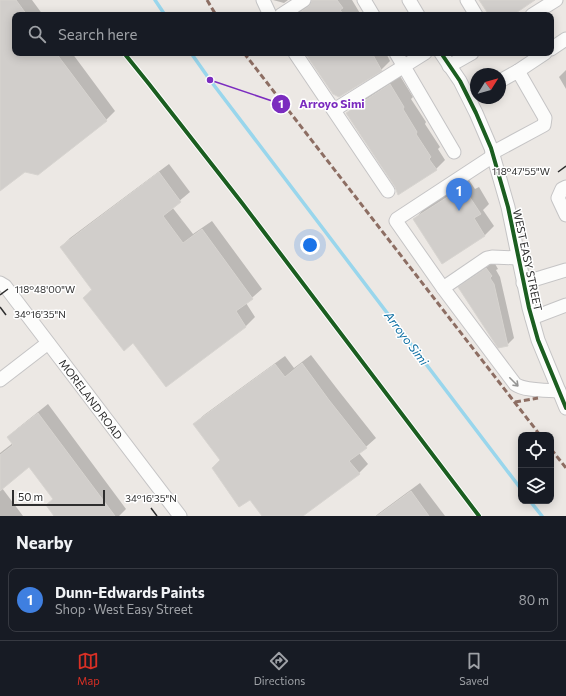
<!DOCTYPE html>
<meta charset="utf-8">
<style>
body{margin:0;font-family:Commissioner,sans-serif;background:#242831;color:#f1f3f6}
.controls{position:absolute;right:12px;bottom:12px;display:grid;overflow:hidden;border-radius:8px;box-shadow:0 2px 10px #0003}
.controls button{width:36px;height:36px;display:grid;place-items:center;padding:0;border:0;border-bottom:1px solid #363941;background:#171b24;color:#f1f3f6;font:20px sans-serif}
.compass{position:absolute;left:470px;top:68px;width:36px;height:36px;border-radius:50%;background:#171b24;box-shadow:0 2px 10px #0003;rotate:53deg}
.scale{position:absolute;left:12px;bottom:10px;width:93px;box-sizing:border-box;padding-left:4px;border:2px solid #2e2e2e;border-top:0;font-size:11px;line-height:14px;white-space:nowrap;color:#2e2e2e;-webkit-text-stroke:3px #fff;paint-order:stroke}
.you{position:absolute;left:310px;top:245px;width:14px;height:14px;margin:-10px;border:3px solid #fff;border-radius:50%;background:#1a73e8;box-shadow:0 0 0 6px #1a73e833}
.badge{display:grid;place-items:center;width:26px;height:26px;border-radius:50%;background:#d93025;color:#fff;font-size:13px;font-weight:700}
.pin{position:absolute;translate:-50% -33px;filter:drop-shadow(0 1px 2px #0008)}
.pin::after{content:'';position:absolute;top:21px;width:14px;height:12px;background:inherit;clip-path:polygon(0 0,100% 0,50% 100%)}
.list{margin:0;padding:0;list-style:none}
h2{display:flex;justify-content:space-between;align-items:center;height:52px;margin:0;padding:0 16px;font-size:17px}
h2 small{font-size:13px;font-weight:400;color:#9ea1a6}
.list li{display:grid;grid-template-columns:26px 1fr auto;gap:12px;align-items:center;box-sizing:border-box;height:64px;margin:0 8px 8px;padding:0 8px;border:1px solid #363941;border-radius:8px}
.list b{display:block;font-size:15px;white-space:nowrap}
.list p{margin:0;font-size:13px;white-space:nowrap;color:#9ea1a6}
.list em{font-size:13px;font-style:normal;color:#9ea1a6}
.icon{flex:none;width:22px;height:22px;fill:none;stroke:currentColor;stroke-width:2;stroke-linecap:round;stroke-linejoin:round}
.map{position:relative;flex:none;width:566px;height:516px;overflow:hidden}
.search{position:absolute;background:#171b24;box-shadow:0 2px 10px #0003;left:12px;right:12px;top:12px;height:44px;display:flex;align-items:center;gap:10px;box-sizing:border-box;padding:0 14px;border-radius:8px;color:#9ea1a6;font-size:15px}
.sheet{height:124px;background:#171b24}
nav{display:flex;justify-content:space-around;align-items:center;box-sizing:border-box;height:56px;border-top:1px solid #363941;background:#171b24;font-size:11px;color:#9ea1a6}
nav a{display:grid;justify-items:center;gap:2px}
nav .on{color:#d93025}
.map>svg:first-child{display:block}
.shadow{fill:#0003}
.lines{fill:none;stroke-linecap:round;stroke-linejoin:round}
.stream{stroke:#99d6ec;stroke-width:3.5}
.building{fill:#d1cecb;stroke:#d7d4d0}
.minor-casing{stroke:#c5c4c5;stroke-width:15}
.minor{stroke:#fcfcfb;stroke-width:13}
.quiet{stroke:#8d6e63;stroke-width:3;stroke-dasharray:6 3;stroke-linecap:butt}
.cycleway-casing{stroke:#fff;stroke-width:6}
.cycleway{stroke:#1b5e20;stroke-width:4}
.oneway{stroke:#959594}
.ticks{fill:none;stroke:#2e2e2e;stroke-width:1.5}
.labels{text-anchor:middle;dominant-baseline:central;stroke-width:3;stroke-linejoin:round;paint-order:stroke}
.street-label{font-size:11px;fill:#2e2e2e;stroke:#fff}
.water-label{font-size:12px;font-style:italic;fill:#0d6fa3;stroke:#fff}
.ticks-label{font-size:10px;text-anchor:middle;fill:#2e2e2e;stroke:#fff;stroke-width:3;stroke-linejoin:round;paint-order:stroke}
.leader{fill:none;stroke:#7b2cbf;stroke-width:1.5}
.callout-dot{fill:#7b2cbf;stroke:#fff;stroke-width:1.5}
.mark-label{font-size:12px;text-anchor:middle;font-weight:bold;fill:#fff}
.callout-label{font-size:12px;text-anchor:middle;font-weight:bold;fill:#7b2cbf;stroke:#fff;stroke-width:3;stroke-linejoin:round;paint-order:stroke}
</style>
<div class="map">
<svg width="566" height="516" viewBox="0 0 566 516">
<rect width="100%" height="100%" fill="#ece8e4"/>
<g class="shadow">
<path d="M0,0H32L43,15H15V53H72L115,111L106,120L24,171L0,190Z"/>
<path d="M273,0H288L284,3Z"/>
<path d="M312,0H352L361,15H294L312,2Z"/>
<path d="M306,53H386L390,61L381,70Z"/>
<path d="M566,70V89L559,77Z"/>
<path d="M400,76L413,97L411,99L426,122L425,124L440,147L438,149L445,160L436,169L396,186L348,113L357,104Z"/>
<path d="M169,164L190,192L172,207L193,234L212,221L262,289L246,303L255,317L246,326L166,386L133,342L84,298L92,289L61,247L70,238Z"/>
<path d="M469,180L475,189L479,187L489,204L483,210L494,226L485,235L443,263L414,220L423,210Z"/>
<path d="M494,262L498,269L496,270L500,277L514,338L507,345L459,287L466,280Z"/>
<path d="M311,355L338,390L376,438L359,453L368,464L359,473L301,516H263L194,424L204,415L285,356L294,368Z"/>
<path d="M48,404L126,509L119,516H56L54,499L29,466L2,488L23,516H0V453L13,443L8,437L18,428Z"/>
<path d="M420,483L445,516H376L378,514Z"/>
</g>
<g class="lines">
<g class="stream">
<path d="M155,0L165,15"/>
<path d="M191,53L210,80L521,489"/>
<path d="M530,501L542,516"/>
</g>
</g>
<g class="building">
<path d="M0,0H16L27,15H15V53H56L107,121L38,175L25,172L0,191Z"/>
<path d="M312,0H337L343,8L340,10L344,15H296L309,6Z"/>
<path d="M479,0H535L513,15H489Z"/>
<path d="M305,53H372L382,71L339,97L333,94Z"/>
<path d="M390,84L404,107L403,109L417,132L416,134L431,157L429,159L437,170L398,195L395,187L346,113Z"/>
<path d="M159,172L181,202L163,216L183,243L202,229L253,299L236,311L246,327L166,387L133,343L124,351L83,298L92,290L60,247Z"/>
<path d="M460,189L466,198L469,196L481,214L474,218L485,236L442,264L413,219Z"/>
<path d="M486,268L492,276L490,278L494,284L508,346L498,348L458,287Z"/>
<path d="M302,363L329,400L367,448L349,461L360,474L303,516H262L250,500L239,507L212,468L220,460L193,424L275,364L285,377Z"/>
<path d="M38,413L115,516H54L46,505L53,499L29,467L0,491V455L13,445L7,437Z"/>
<path d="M411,491L429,516H377Z"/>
</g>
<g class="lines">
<defs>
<g id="minor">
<path d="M263,0L270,15"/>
<path d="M364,0L373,15"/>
<path d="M409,0L418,15"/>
<path d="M467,0L476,15"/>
<path d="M281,15L304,0"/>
<path d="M532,15L556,0"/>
<path d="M551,49L566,39"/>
<path d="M295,53L388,191"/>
<path d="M396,53L454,152"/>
<path d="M441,53L460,81L476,113L491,148L508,207L529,308L538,340L566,408"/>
<path d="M449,66L472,53"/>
<path d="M518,71L545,53"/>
<path d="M334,110L425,53"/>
<path d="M492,153L544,125L545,118L518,71L500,81"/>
<path d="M493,156L397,219L396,221L443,288L487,258L492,257L518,258"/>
<path d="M566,187L562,189L558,198L566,215"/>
<path d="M0,283L5,286L180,516"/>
<path d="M523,283L566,270"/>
<path d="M443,288L515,384C524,391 546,390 559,391"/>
<path d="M532,318L566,305"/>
<path d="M0,380L48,343"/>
</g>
</defs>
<use href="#minor" class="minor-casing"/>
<use href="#minor" class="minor"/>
<g class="quiet">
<path d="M207,0L216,15"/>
<path d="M244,53L540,435"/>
<path d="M515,402L538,398"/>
<path d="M551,449L566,468"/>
</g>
<defs>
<g id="cycleway">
<path d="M124,53L149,84L242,203L479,516"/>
<path d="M441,53L460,81L476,113L491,148L508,207L529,308L538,340L566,408"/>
</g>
</defs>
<use href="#cycleway" class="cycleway-casing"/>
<use href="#cycleway" class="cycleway"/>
</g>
<defs><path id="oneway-shaft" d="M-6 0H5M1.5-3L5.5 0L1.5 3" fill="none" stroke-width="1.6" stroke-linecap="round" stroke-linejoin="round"/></defs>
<use class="oneway" href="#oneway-shaft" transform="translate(514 382) rotate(45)"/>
<path class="ticks" d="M558,172L566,166M0,295L8,289M0,307L6,315M151,508L157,516"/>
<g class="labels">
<g class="street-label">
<text transform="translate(528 260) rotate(78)">WEST EASY STREET</text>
<text transform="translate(91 399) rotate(53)">MORELAND ROAD</text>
</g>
<g class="water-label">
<text transform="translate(407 338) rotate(53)">Arroyo Simi</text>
</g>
</g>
<g class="ticks-label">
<text x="521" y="175">118°47'55"W</text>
<text x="45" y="293">118°48'00"W</text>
<text x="40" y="318">34°16'35"N</text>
<text x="151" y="502">34°16'35"N</text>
</g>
<path class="leader" d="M210 80L281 104"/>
<g class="callout-dot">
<circle cx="210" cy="80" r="4"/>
<circle cx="281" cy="104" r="10"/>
</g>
<g class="mark-label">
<text x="281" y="108">1</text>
</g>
<g class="callout-label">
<text x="332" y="108">Arroyo Simi</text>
</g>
</svg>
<div class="controls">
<button><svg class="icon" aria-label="locate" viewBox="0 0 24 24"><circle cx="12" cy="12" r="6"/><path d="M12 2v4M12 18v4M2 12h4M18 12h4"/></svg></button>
<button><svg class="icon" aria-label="layers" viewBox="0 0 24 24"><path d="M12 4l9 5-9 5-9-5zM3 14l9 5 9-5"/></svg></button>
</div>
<svg class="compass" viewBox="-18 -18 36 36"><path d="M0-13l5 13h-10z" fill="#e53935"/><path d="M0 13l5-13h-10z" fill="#9ea1a6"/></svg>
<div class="scale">50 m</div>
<div class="you"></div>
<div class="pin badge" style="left:459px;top:211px;background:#3f7fe0">1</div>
<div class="search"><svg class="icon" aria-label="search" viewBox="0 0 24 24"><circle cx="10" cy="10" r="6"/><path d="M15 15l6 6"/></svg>Search here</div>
</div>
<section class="sheet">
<h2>Nearby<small></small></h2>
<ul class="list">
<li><span class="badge" style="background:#3f7fe0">1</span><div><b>Dunn-Edwards Paints</b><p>Shop · West Easy Street</p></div><em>80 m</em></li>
</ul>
</section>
<nav>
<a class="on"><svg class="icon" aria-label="map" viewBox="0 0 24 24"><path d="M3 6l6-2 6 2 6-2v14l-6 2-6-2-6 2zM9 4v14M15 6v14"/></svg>Map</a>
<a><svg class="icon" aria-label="directions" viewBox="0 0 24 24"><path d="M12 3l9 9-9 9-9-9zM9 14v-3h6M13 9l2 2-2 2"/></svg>Directions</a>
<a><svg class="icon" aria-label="saved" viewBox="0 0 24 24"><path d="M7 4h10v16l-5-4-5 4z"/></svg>Saved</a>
</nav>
